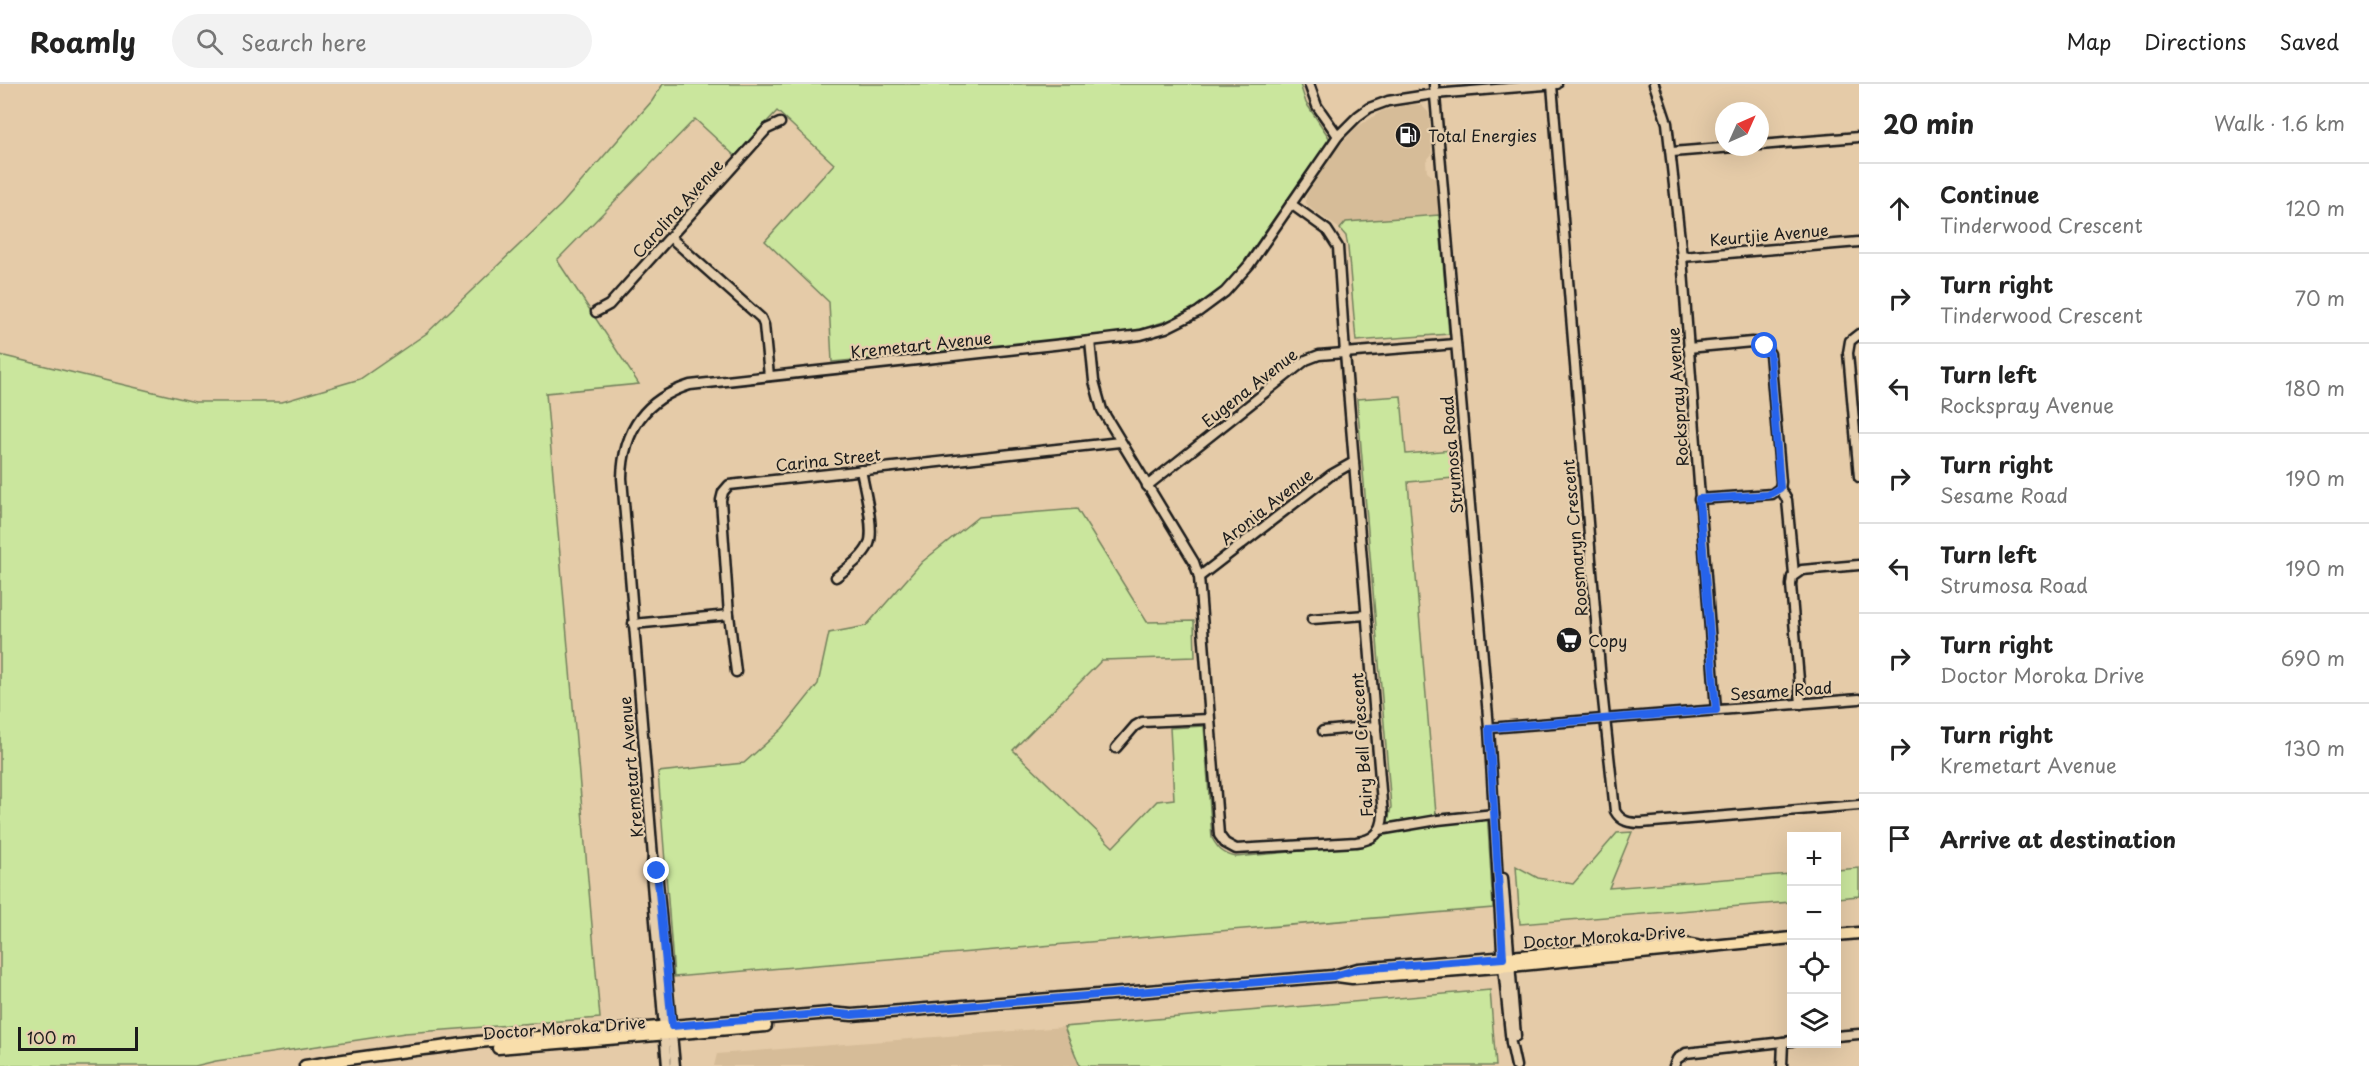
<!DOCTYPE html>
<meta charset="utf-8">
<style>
body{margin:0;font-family:"Playpen Sans",sans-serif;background:#f2f2f2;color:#222}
.controls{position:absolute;right:18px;bottom:18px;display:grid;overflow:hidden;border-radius:0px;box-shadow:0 6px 24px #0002}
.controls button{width:54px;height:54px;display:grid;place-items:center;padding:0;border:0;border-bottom:2px solid #e0e0e0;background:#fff;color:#222;font:30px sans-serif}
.compass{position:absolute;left:1715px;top:18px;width:54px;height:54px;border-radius:50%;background:#fff;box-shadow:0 6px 24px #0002;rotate:45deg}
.scale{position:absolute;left:18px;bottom:15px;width:120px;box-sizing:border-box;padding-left:6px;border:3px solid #1c1c1c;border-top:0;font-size:16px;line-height:21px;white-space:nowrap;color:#1c1c1c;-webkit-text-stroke:4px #e5cead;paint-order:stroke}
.stop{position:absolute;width:18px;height:18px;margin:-14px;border:4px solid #2563eb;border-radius:50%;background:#fff}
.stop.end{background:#2563eb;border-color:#fff;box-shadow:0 2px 6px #0008}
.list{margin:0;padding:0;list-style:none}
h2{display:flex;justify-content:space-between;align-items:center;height:78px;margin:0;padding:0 24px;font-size:26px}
h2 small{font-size:20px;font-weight:400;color:#767676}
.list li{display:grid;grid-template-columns:39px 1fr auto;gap:18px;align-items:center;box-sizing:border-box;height:90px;padding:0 24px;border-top:2px solid #e0e0e0}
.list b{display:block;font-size:22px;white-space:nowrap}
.list p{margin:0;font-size:20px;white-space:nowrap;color:#767676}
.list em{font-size:20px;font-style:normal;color:#767676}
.icon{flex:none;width:33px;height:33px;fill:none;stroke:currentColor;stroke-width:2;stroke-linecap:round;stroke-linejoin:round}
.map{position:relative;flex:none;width:1859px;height:982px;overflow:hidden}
header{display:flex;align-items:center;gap:36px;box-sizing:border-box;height:84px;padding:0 30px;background:#fff;border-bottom:2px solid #e0e0e0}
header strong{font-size:28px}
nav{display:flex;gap:33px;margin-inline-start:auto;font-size:21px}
.search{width:420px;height:54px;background:#f2f2f2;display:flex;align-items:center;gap:15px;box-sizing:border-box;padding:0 21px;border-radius:33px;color:#767676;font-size:22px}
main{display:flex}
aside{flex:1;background:#fff}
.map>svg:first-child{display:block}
.built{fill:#d6bc98}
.green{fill:#cae69d;stroke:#73815c;stroke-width:1.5}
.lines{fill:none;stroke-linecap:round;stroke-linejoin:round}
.minor-casing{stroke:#1c1c1c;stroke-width:13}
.major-casing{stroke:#1c1c1c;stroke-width:15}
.minor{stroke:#e5cead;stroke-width:8}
.major{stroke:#f9deab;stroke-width:10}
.route{stroke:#2563eb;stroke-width:8}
.labels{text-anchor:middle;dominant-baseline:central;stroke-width:4.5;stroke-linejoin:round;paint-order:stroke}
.poi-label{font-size:16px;fill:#1c1c1c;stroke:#e5cead;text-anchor:start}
.street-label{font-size:16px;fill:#1c1c1c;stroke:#e5cead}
</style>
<header>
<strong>Roamly</strong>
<div class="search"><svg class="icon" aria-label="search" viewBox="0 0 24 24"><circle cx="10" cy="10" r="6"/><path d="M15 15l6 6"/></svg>Search here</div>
<nav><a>Map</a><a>Directions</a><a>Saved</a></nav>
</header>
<main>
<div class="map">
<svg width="1859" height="982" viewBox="0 0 1859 982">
<rect width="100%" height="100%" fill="#e5cba8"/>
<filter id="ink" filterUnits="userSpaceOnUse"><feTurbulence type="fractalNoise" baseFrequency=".0167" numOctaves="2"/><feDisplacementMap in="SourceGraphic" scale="12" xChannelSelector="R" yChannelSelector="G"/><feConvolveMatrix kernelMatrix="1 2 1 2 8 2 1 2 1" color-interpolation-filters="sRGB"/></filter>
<g filter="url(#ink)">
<g class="built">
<path d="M1410,20L1421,21L1429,29L1432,70L1426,77L1427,88L1436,95L1439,131L1346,138L1340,145L1310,124L1306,119V112L1334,67L1357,43L1382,27Z"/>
<path d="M1064,943L1080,982H714L717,970Z"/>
</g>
<g class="green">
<path d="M663,0H1300L1306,19L1330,55L1231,196L1211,214L1179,233L1141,245L1089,254L832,278L829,218L765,157L834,80L777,27L735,72L695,35L557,176L639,300L546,309L600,934L405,949L216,977L195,982H0V271L195,318H282L360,295L427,249L561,121L652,17Z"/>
<path d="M1439,131L1449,250L1356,257L1348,163L1346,152L1340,145L1346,138Z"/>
<path d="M1401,312L1406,370L1452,366L1454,394L1408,398L1436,730L1487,726L1493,824L674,893L658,688L744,679L782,645L818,600L829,549L866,542L922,478L978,433L1077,425L1147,538L1194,537L1195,573L1102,576L1013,666L1113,763L1157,717L1174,715L1170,644L1204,642L1212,754C1218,765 1223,770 1236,773L1367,761C1385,750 1387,743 1391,723L1357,315Z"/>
<path d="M1632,748L1609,804L1791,790V818L1520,840L1516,782L1538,794L1573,800L1617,749Z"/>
<path d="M1859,784V812L1837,814V786Z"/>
<path d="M1490,906L1496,982H1080L1064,943Z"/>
</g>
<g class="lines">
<defs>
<g id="minor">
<path d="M1309,0L1317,22L1338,52"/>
<path d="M1434,0L1489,644L1503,883L1511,959L1516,982"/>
<path d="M1654,0L1667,39L1682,173L1716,626"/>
<path d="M1552,1L1601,597L1615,727C1621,738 1630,739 1641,739L1859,721"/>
<path d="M1760,61L1859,53"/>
<path d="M1672,68L1734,63"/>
<path d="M671,154L761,234L764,241L769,292"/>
<path d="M1682,173L1859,158"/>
<path d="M596,228L609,221L767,45L780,39"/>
<path d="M1859,250L1850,257L1848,269L1859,393"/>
<path d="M1090,257L1094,297L1102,326L1194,478L1199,493L1219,751L1225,759L1236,765L1356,758C1373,756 1382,749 1383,731L1345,269L1338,163L1327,146L1291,120"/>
<path d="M1688,264L1752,258C1761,258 1766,262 1770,270L1781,398L1780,404L1772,410L1699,415"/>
<path d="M1147,402L1306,276L1319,271L1456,260"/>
<path d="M1780,404L1787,416L1794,490"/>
<path d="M836,493C847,484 863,474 869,460C875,444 864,403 861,386"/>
<path d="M1199,493L1331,391L1354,378"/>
<path d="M1312,535L1366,531"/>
<path d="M633,540L729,531"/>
<path d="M736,588L729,531L721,416L723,408L729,401L1120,358"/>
<path d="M1801,620L1791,501L1792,493L1802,486L1859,481"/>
<path d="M1489,644L1859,615"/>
<path d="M1323,647L1376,642"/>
<path d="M1116,664L1135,642L1142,638L1209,635"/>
<path d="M1379,746L1438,736L1494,730"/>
<path d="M653,773L657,787L675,982"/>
<path d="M1503,794L1516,952"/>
<path d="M1836,952L1859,950"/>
<path d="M667,982L651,788L653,773L622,394C623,347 645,315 690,301L1090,257L1141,251L1166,244L1198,228L1225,208L1249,181L1338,52L1358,32L1369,24L1388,17L1434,10L1557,0"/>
<path d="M1674,982L1677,975L1686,969L1792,957"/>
<path d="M1782,982L1783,958"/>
</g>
<g id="major">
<path d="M1836,851L1859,849"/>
<path d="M1337,892L1352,894L1511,882L1792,854"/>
<path d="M498,964L766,942"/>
<path d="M305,982C362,972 420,966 478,958L830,929L852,931L1333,892L1358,885L1681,859L1697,862"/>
</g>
</defs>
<use href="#minor" class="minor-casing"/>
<use href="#major" class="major-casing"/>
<use href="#minor" class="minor"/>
<use href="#major" class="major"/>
</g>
</g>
<g class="lines" filter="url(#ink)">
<path class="route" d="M657,787L672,942L830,929L852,931L1334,892L1358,885L1503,874L1489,644L1716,626L1699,415L1768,411L1780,404L1770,270L1765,262"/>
</g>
<defs>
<symbol id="fuel-disc" viewBox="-11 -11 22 22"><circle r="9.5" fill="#1c1c1c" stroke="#e5cead"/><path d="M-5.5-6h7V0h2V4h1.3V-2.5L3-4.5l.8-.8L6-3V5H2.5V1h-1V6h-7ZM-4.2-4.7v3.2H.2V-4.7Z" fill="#fff"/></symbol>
<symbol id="supermarket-disc" viewBox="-11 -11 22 22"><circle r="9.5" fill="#1c1c1c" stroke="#e5cead"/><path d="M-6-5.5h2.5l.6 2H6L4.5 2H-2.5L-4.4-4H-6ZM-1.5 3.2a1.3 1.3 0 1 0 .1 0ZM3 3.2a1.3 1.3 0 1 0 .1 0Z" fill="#fff"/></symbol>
</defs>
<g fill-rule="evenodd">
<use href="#fuel-disc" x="1393" y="36" width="30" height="30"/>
<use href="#supermarket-disc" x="1554" y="541" width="30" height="30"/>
</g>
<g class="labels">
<g class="poi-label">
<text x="1428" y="51">Total Energies</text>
<text x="1588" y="556">Copy</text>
</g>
<g class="street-label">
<text transform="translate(677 124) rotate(-48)">Carolina Avenue</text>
<text transform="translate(1769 150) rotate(-5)">Keurtjie Avenue</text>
<text transform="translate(921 260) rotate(-6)">Kremetart Avenue</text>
<text transform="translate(1249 303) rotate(-38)">Eugena Avenue</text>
<text transform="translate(1677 313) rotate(-94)">Rockspray Avenue</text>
<text transform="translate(1451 371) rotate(-95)">Strumosa Road</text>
<text transform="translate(828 375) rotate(-6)">Carina Street</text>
<text transform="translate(1266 422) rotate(-38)">Aronia Avenue</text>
<text transform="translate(1574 454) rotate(-95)">Roosmaryn Crescent</text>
<text transform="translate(1781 606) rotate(-4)">Sesame Road</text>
<text transform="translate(1361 661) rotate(-94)">Fairy Bell Crescent</text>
<text transform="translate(630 683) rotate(-95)">Kremetart Avenue</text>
<text transform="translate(1604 852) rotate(-4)">Doctor Moroka Drive</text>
<text transform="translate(564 943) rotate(-4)">Doctor Moroka Drive</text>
</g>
</g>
</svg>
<div class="controls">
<button>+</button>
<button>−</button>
<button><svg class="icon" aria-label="locate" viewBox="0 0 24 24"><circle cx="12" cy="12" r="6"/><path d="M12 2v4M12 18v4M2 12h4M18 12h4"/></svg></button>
<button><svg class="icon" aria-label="layers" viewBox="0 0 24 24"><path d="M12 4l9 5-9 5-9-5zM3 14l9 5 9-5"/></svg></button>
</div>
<svg class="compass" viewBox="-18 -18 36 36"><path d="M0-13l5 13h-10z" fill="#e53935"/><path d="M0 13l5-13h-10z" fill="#767676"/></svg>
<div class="scale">100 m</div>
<div class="stop" style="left:1765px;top:262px"></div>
<div class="stop end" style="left:657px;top:787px"></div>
</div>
<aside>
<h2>20 min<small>Walk · 1.6 km</small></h2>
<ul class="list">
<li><svg class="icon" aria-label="ahead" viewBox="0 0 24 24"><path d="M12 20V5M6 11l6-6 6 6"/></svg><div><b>Continue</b><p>Tinderwood Crescent</p></div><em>120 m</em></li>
<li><svg class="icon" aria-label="right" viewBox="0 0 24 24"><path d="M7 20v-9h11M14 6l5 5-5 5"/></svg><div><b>Turn right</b><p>Tinderwood Crescent</p></div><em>70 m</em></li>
<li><svg class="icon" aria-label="left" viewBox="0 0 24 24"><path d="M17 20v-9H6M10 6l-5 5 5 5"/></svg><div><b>Turn left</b><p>Rockspray Avenue</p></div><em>180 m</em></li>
<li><svg class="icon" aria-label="right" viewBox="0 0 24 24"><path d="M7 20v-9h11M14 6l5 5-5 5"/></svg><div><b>Turn right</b><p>Sesame Road</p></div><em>190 m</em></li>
<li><svg class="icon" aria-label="left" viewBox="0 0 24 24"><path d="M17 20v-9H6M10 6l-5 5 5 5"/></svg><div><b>Turn left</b><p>Strumosa Road</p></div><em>190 m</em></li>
<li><svg class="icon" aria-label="right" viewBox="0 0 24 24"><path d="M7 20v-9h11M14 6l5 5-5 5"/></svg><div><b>Turn right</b><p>Doctor Moroka Drive</p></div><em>690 m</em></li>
<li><svg class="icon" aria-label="right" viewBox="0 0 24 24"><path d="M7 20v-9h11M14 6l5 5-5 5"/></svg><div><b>Turn right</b><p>Kremetart Avenue</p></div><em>130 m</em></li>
<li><svg class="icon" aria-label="arrive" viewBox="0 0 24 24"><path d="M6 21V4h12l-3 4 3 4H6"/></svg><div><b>Arrive at destination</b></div></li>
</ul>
</aside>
</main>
